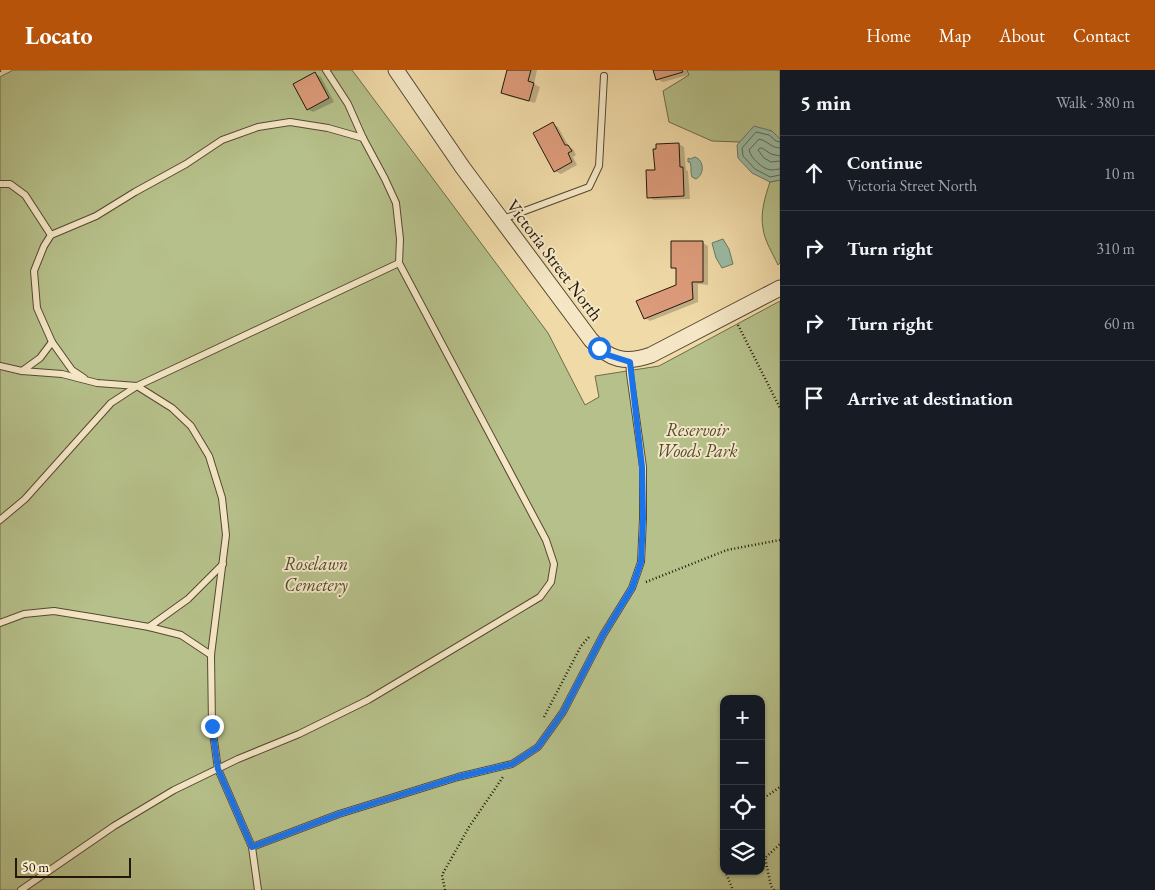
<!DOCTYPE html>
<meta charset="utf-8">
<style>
body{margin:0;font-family:"EB Garamond",serif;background:#242831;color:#f1f3f6}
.controls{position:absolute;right:15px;bottom:15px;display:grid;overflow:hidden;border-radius:10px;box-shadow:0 1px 4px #0004}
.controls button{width:45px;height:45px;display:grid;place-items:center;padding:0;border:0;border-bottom:1px solid #363941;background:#171b24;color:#f1f3f6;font:25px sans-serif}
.scale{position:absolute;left:15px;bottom:12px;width:116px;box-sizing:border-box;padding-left:5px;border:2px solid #22170a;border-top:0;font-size:14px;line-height:18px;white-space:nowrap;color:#22170a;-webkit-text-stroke:4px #f5e7c6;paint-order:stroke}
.stop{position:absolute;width:15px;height:15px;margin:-11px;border:4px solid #1a73e8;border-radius:50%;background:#fff}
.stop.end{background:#1a73e8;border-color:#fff;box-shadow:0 1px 5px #0008}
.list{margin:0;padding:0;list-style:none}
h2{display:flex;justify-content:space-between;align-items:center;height:65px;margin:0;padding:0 20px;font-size:21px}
h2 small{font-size:16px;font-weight:400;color:#9ea1a6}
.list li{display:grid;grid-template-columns:32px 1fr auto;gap:15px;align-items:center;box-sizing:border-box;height:75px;padding:0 20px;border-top:1px solid #363941}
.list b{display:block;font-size:19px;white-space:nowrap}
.list p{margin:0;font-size:16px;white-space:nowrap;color:#9ea1a6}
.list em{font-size:16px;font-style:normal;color:#9ea1a6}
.icon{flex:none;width:28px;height:28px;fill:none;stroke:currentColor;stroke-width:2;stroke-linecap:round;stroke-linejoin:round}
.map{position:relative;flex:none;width:780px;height:820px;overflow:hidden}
header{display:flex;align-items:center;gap:30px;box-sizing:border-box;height:70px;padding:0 25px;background:#b45309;color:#fff}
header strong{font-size:24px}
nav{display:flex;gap:28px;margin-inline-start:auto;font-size:18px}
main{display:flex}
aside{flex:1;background:#171b24}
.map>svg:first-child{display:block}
.green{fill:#b6c08a;stroke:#6c6c4a;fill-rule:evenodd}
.water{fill:#9bbba4;stroke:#6b7966}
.shadow{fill:#0003}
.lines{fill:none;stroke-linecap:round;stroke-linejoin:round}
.shore{stroke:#5e6957;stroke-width:1}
.building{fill:#dd9c7b;stroke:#22170a}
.service-casing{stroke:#564832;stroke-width:8}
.tertiary-casing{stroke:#564832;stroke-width:17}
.path{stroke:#22170a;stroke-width:2.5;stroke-dasharray:1 2.5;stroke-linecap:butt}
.service{stroke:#f5e7c6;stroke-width:6}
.tertiary{stroke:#f5e7c6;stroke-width:15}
.route{stroke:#1a73e8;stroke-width:6}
.labels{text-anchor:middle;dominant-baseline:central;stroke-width:4;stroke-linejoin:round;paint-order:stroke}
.street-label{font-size:18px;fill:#22170a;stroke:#f5e7c6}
.park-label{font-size:18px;font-style:italic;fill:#4e4a30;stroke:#f5e7c6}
</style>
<header>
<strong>Locato</strong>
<nav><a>Home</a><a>Map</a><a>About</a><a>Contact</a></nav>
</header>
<main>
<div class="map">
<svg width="780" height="820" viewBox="0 0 780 820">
<rect width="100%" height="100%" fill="#f0daa8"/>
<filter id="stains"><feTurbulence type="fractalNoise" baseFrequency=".004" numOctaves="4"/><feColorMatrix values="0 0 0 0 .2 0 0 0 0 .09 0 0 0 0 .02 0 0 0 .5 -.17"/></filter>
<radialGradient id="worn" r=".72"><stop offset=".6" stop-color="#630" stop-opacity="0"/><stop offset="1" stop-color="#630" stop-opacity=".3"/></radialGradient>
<g class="green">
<path d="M13,0H352L548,263L585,335L599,327L595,306L659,296L780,231V820H0V7ZM724,629H761V801H724Z"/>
<path d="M687,0H780V69L772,61L748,63L740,72L712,71L669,52L663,21L689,5Z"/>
<path d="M780,110V193L778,195C773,184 764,170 763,158C760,143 765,127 770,112Z"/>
</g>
<g class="water">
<path d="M754,56L772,61L780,69V110L770,112L752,103L738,88L737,75Z"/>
<path d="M695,87C704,90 705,104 696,109L692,107C690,102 692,98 690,92H688V88L690,89Z"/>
<path d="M723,169L729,179L733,194L722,198L716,188L712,173Z"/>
</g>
<g class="shadow">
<path d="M509,0H537L534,14L540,17L535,33L508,26L502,22Z"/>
<path d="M655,0H687L688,5L663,12L657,9Z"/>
<path d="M315,4L321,7L334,32L313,42L307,39Z"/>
<path d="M553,54L558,57L569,77L573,79L576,85L573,87L577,95L561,104L555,101Z"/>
<path d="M679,74L684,77L686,100L688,101L690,129L654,130L648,127L656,101L657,80Z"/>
<path d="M703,173L708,176V215L698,214V232L650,251L645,248L677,216V200L673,197Z"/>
</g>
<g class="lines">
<g class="shore">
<path d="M780,72L776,71L769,65L756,62L742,78L743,86L755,99L770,107L780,105"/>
<path d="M780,78C771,78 768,71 759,69L749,80C751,88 762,99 771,100C774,100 777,99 780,99"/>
<path d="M780,86L771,84L762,78H760L758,80L764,88L771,92L780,91"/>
</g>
</g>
<g class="building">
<path d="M507,0H531L528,11L534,13L529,31L501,23Z"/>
<path d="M653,0H682L683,2L656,10Z"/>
<path d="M315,2L329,28L307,40L293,14Z"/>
<path d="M553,52L565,75H568L572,81L568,83L572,92L554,102L533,63Z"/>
<path d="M679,73L680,97H683L684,126L647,128L646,100H655L653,79H656V74Z"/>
<path d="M671,171H703V212H692L693,229L644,249L636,231L676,215V198H671Z"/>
</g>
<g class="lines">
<defs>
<g id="service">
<path d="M0,114H10L25,125L51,165"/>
<path d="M503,149L589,117L599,96L604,6"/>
<path d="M0,296L22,301L62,304L97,313L137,316L172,338L191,356L209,386L222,428L226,465L211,585L212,656L218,699L252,777L339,744L458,707L512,694L538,677L563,642L603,565L632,518L641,492L643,448V397L630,304L629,290"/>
<path d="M22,301L40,288L52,272"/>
<path d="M84,308L72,300L52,272L37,238L34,201L44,176L51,165L96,146L135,122L186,94L222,70L258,57L290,52L328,58L363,68"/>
<path d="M0,450L25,429L111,333L137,316L399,193"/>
<path d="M0,553L24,544L54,541L97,548L149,557L181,565L211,585"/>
<path d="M149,557L188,529L223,494"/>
<path d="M252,777L258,820"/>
<path d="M21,820L114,756L174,720L238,689L299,664L368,630L540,527L551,512L554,494L546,470L399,193L400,169L396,133L385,109L363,68L348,34L326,0"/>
</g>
<path id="tertiary" d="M396,0L463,98L591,270C609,290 626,294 651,285L780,218"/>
</defs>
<use href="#service" class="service-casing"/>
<use href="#tertiary" class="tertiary-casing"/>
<g class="path">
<path d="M0,1L2,0"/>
<path d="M738,255L780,338"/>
<path d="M646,512L727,480L780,470"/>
<path d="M544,647L581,576L589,567"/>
<path d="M761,730L780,717"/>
<path d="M724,765L721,779L724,797"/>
<path d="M725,801L733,820"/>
<path d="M445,820L442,805L469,757L503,707"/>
<path d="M774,820L771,816L765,788L780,774"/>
</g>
<use href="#service" class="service"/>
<use href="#tertiary" class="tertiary"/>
</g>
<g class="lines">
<path class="route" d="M212,656L218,699L252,777L339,744L458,707L512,694L538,677L563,642L603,565L632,518L641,492L643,448L642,397L630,292L608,285L599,278"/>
</g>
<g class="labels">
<g class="street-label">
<text transform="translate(555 190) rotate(53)">Victoria Street North</text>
</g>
<g class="park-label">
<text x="697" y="359">Reservoir<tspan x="697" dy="21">Woods Park</tspan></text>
<text x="316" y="493">Roselawn<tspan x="316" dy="21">Cemetery</tspan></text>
</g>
</g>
<rect width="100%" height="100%" filter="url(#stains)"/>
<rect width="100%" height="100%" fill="url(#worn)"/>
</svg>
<div class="controls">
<button>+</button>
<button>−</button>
<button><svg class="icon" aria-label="locate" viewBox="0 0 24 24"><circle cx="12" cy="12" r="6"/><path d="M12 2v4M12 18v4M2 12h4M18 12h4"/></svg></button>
<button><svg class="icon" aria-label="layers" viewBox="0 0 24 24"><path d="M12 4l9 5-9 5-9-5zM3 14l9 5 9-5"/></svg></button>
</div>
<div class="scale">50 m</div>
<div class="stop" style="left:599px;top:278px"></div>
<div class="stop end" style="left:212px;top:656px"></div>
</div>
<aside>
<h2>5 min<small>Walk · 380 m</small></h2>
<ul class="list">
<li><svg class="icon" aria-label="ahead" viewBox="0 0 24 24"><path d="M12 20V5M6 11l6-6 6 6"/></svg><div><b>Continue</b><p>Victoria Street North</p></div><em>10 m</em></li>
<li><svg class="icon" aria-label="right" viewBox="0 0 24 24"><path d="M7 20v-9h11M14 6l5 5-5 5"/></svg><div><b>Turn right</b></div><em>310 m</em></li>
<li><svg class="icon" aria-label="right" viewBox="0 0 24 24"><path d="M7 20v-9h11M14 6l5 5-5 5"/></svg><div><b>Turn right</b></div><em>60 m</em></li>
<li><svg class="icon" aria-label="arrive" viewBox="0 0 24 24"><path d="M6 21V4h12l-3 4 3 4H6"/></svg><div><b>Arrive at destination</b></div></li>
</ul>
</aside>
</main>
